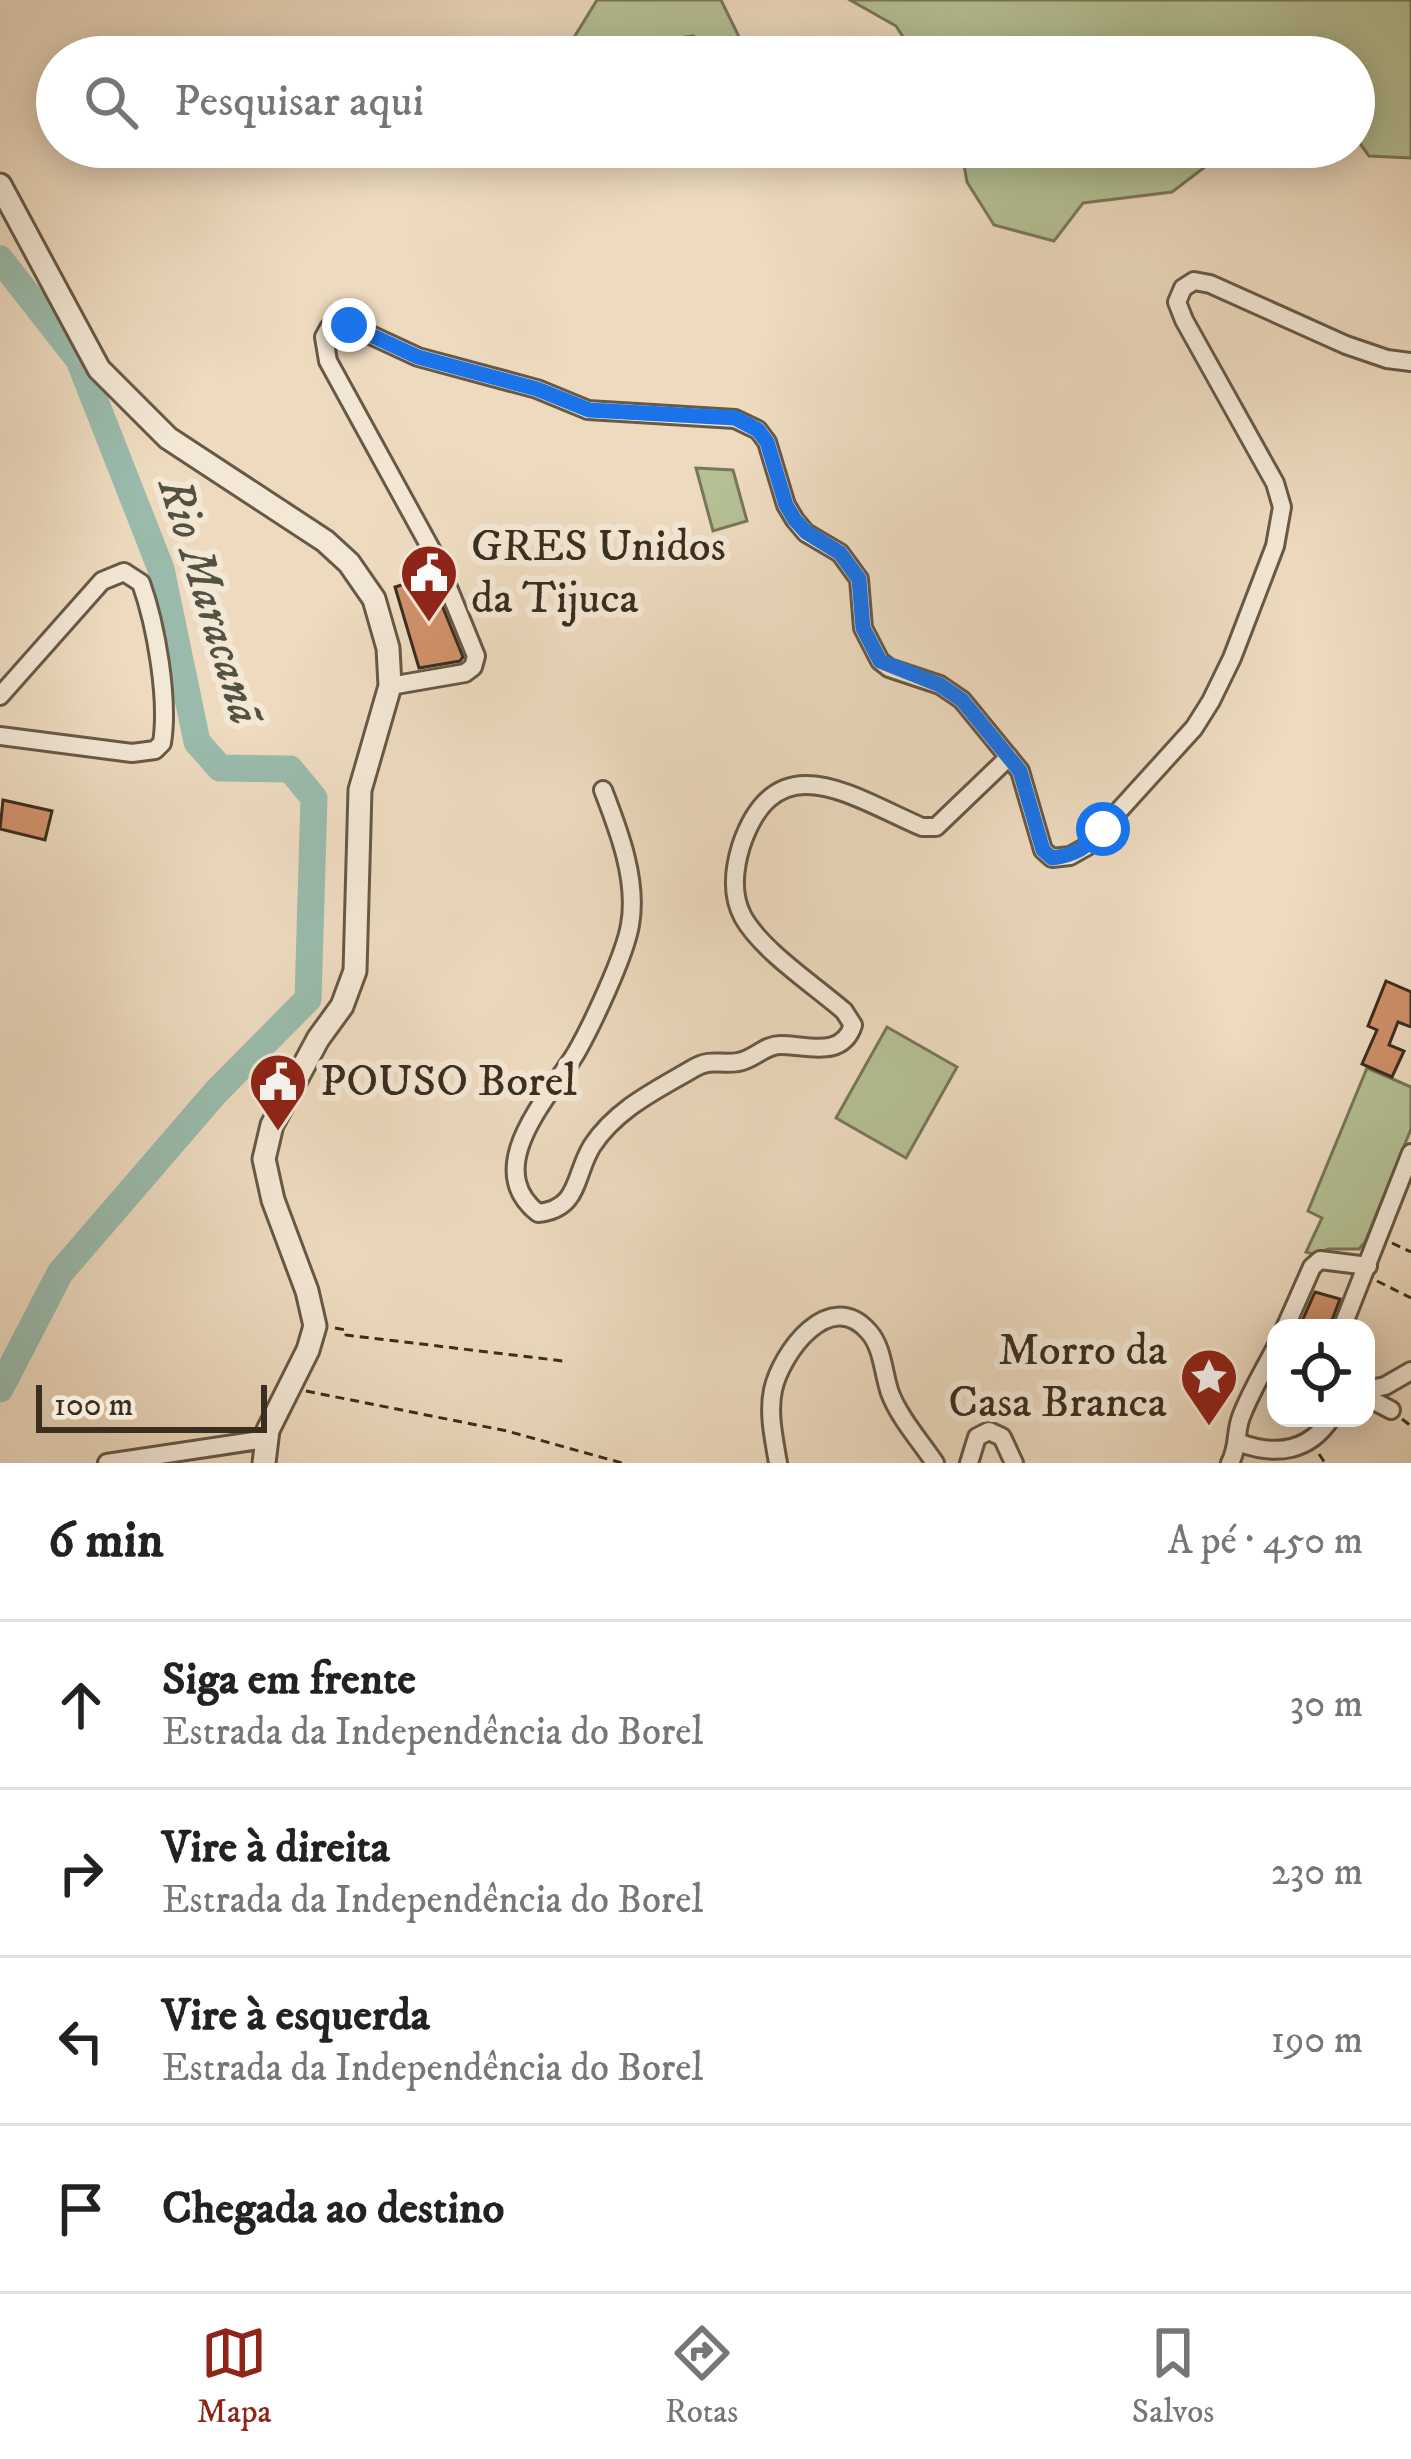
<!DOCTYPE html>
<html lang="pt">
<meta charset="utf-8">
<style>
body{margin:0;font-family:"IM FELL DW Pica",serif;background:#f6f6f6;color:#222}
.controls{position:absolute;right:36px;bottom:36px;display:grid;overflow:hidden;border-radius:24px;box-shadow:0 6px 30px #0003}
.controls button{width:108px;height:108px;display:grid;place-items:center;padding:0;border:0;border-bottom:3px solid #e0e0e0;background:#fff;color:#222;font:60px sans-serif}
.scale{position:absolute;left:36px;bottom:30px;width:231px;box-sizing:border-box;padding-left:12px;border:6px solid #3a2e1e;border-top:0;font-size:33px;line-height:42px;white-space:nowrap;color:#3a2e1e;-webkit-text-stroke:9px #f3e7d5;paint-order:stroke}
.stop{position:absolute;width:36px;height:36px;margin:-27px;border:9px solid #1a73e8;border-radius:50%;background:#fff}
.stop.end{background:#1a73e8;border-color:#fff;box-shadow:0 3px 12px #0008}
.list{margin:0;padding:0;list-style:none}
h2{display:flex;justify-content:space-between;align-items:center;height:156px;margin:0;padding:0 48px;font-size:51px}
h2 small{font-size:39px;font-weight:400;color:#767676}
.list li{display:grid;grid-template-columns:78px 1fr auto;gap:36px;align-items:center;box-sizing:border-box;height:168px;padding:0 48px;border-top:3px solid #e0e0e0}
.list b{display:block;font-size:45px;white-space:nowrap}
.list p{margin:0;font-size:39px;white-space:nowrap;color:#767676}
.list em{font-size:39px;font-style:normal;color:#767676}
.icon{flex:none;width:66px;height:66px;fill:none;stroke:currentColor;stroke-width:2;stroke-linecap:round;stroke-linejoin:round}
.map{position:relative;flex:none;width:1411px;height:1463px;overflow:hidden}
.search{position:absolute;background:#fff;box-shadow:0 6px 30px #0003;left:36px;right:36px;top:36px;height:132px;display:flex;align-items:center;gap:30px;box-sizing:border-box;padding:0 42px;border-radius:66px;color:#767676;font-size:45px}
.sheet{height:828px;background:#fff}
nav{display:flex;justify-content:space-around;align-items:center;box-sizing:border-box;height:168px;border-top:3px solid #e0e0e0;background:#fff;font-size:33px;color:#767676}
nav a{display:grid;justify-items:center;gap:6px}
nav .on{color:#8f2418}
.map>svg:first-child{display:block}
.green{fill:#b5c094;stroke:#787759;stroke-width:3}
.lines{fill:none;stroke-linecap:round;stroke-linejoin:round}
.river{stroke:#9abbac;stroke-width:27}
.building{fill:#d0916b;stroke:#3a2e1e;stroke-width:3}
.minor-casing{stroke:#675946;stroke-width:22}
.tertiary-casing{stroke:#675946;stroke-width:27}
.path{stroke:#3a2e1e;stroke-width:3;stroke-dasharray:9 6;stroke-linecap:butt}
.minor{stroke:#f3e7d5;stroke-width:16}
.tertiary{stroke:#f3e7d5;stroke-width:21}
.route{stroke:#1a73e8;stroke-width:15}
.labels{text-anchor:middle;dominant-baseline:central;stroke-width:12;stroke-linejoin:round;paint-order:stroke}
.poi-label{font-size:45px;fill:#3a2e1e;stroke:#f3e7d5;text-anchor:start}
.water-label{font-size:48px;font-style:italic;fill:#525142;stroke:#f3e7d5}
</style>
<div class="map">
<svg width="1411" height="1463" viewBox="0 0 1411 1463">
<rect width="100%" height="100%" fill="#eddabf"/>
<filter id="stains"><feTurbulence type="fractalNoise" baseFrequency=".00167" numOctaves="4"/><feColorMatrix values="0 0 0 0 .2 0 0 0 0 .09 0 0 0 0 .02 0 0 0 .5 -.17"/></filter>
<radialGradient id="worn" r=".72"><stop offset=".6" stop-color="#630" stop-opacity="0"/><stop offset="1" stop-color="#630" stop-opacity=".3"/></radialGradient>
<g class="green">
<path d="M597,0H721L743,45L741,57H706L693,36L666,40L650,57H568L565,52Z"/>
<path d="M850,0H1411V158L1369,156L1354,135V57H916L896,26Z"/>
<path d="M961,147H1231L1172,192L1083,203L1054,241L994,225L967,182Z"/>
<path d="M696,468L733,470L747,521L713,531Z"/>
<path d="M887,1027L957,1067L906,1158L836,1118Z"/>
<path d="M1367,1068L1411,1087V1129L1365,1242L1359,1249H1328L1316,1255L1306,1252L1322,1218L1308,1211Z"/>
</g>
<g class="lines">
<path class="river" d="M0,259L79,360L161,569L197,742L220,768L290,769L314,798L308,999L216,1092L60,1273L0,1389"/>
</g>
<g class="building">
<path d="M430,576L463,657L460,661L419,668L395,587Z"/>
<path d="M3,800L52,811L45,840L0,829Z"/>
<path d="M1386,981L1411,992V1027L1398,1022L1389,1045L1404,1051L1392,1077L1362,1064L1377,1030L1368,1026Z"/>
<path d="M1315,1292L1340,1299L1329,1328H1299Z"/>
</g>
<g class="lines">
<defs>
<g id="minor">
<path d="M390,686L465,673L473,667L476,656L436,558L328,361L324,337L329,328L349,325L418,357L537,389L588,410L735,419L758,430L767,442L786,505L795,520L806,533L840,553L859,579L863,628L880,661L889,668L940,685L962,700L1020,771L1043,850L1052,858L1070,856L1086,847L1194,728L1211,701L1232,658L1275,546L1282,507L1275,483L1184,320L1177,302L1183,288L1194,281L1210,284L1346,345L1387,359L1411,362"/>
<path d="M0,696L102,581L124,572L141,583C156,625 169,699 162,743L155,750L132,753L0,736"/>
<path d="M603,790C619,831 638,881 630,925C625,955 592,1025 576,1053C550,1096 480,1167 538,1213C580,1209 574,1175 592,1146C617,1108 657,1090 694,1068C711,1058 721,1065 738,1062C754,1060 764,1045 780,1045C807,1045 842,1059 853,1025L844,1011C814,985 762,951 743,917C731,895 734,869 741,846C776,741 852,797 922,827H936L1009,757"/>
<path d="M1285,1328L1312,1267L1320,1260L1368,1266"/>
<path d="M1342,1328L1411,1153"/>
<path d="M1366,1390L1385,1386L1411,1371"/>
<path d="M1366,1397L1391,1410"/>
<path d="M1240,1443C1276,1456 1309,1452 1331,1418"/>
<path d="M107,1463L266,1439"/>
<path d="M778,1463C774,1439 768,1414 773,1390C781,1353 830,1286 869,1332C883,1348 883,1373 890,1393C899,1417 920,1441 935,1463"/>
<path d="M969,1463L977,1437L989,1431L1002,1437L1014,1463"/>
<path d="M1230,1463C1239,1446 1235,1433 1241,1417C1250,1393 1264,1370 1276,1347"/>
</g>
<path id="tertiary" d="M0,185L99,369L168,438L325,541L349,563L374,599L388,648L390,686L360,790L355,971L342,1006L318,1039L272,1125L264,1159L273,1200L307,1291L315,1326L308,1350L268,1430L264,1463"/>
</defs>
<use href="#minor" class="minor-casing"/>
<use href="#tertiary" class="tertiary-casing"/>
<g class="path">
<path d="M1392,1243L1411,1252"/>
<path d="M1377,1281L1411,1298"/>
<path d="M335,1328L346,1330V1335L563,1361"/>
<path d="M306,1391L507,1431L622,1463"/>
<path d="M1402,1419L1411,1426"/>
<path d="M1319,1454L1325,1463"/>
</g>
<use href="#minor" class="minor"/>
<use href="#tertiary" class="tertiary"/>
</g>
<g class="lines">
<path class="route" d="M349,325L418,357L537,389L589,410L735,418L758,430L767,442L786,505L795,520L806,532L840,553L859,579L863,628L880,661L940,685L962,700L1020,771L1043,850L1052,858C1076,855 1087,847 1103,829"/>
</g>
<defs>
<symbol id="civic-pin" viewBox="-11 -11 22 30"><path d="M0 17L-7.5 6A9.5 9.5 0 1 1 7.5 6Z" fill="#8f2418" stroke="#f3e7d5"/><path d="M-.6-6.5H3V-4.5H.6V-3L4-1V1h2V6H-6V1h2V-1L-.6-3ZM-1.2 2.5V6h2.4V2.5Z" fill="#fff"/></symbol>
<symbol id="sight-pin" viewBox="-11 -11 22 30"><path d="M0 17L-7.5 6A9.5 9.5 0 1 1 7.5 6Z" fill="#8f2418" stroke="#f3e7d5"/><path d="M0-6L1.8-2.2L6-1.7L2.9 1.2L3.7 5.4L0 3.3L-3.7 5.4L-2.9 1.2L-6-1.7L-1.8-2.2Z" fill="#fff"/></symbol>
</defs>
<g fill-rule="evenodd">
<use href="#civic-pin" x="396" y="540" width="66" height="90"/>
<use href="#civic-pin" x="245" y="1049" width="66" height="90"/>
<use href="#sight-pin" x="1176" y="1344" width="66" height="90"/>
</g>
<g class="labels">
<g class="poi-label">
<text x="471" y="547">GRES Unidos<tspan x="471" dy="52">da Tijuca</tspan></text>
<text x="320" y="1082">POUSO Borel</text>
<text x="1167" y="1351" text-anchor="end">Morro da<tspan x="1167" dy="52">Casa Branca</tspan></text>
</g>
<g class="water-label">
<text transform="translate(209 601) rotate(73)">Rio Maracanã</text>
</g>
</g>
<rect width="100%" height="100%" filter="url(#stains)"/>
<rect width="100%" height="100%" fill="url(#worn)"/>
</svg>
<div class="controls">
<button><svg class="icon" aria-label="locate" viewBox="0 0 24 24"><circle cx="12" cy="12" r="6"/><path d="M12 2v4M12 18v4M2 12h4M18 12h4"/></svg></button>
</div>
<div class="scale">100 m</div>
<div class="stop" style="left:1103px;top:829px"></div>
<div class="stop end" style="left:349px;top:325px"></div>
<div class="search"><svg class="icon" aria-label="search" viewBox="0 0 24 24"><circle cx="10" cy="10" r="6"/><path d="M15 15l6 6"/></svg>Pesquisar aqui</div>
</div>
<section class="sheet">
<h2>6 min<small>A pé · 450 m</small></h2>
<ul class="list">
<li><svg class="icon" aria-label="ahead" viewBox="0 0 24 24"><path d="M12 20V5M6 11l6-6 6 6"/></svg><div><b>Siga em frente</b><p>Estrada da Independência do Borel</p></div><em>30 m</em></li>
<li><svg class="icon" aria-label="right" viewBox="0 0 24 24"><path d="M7 20v-9h11M14 6l5 5-5 5"/></svg><div><b>Vire à direita</b><p>Estrada da Independência do Borel</p></div><em>230 m</em></li>
<li><svg class="icon" aria-label="left" viewBox="0 0 24 24"><path d="M17 20v-9H6M10 6l-5 5 5 5"/></svg><div><b>Vire à esquerda</b><p>Estrada da Independência do Borel</p></div><em>190 m</em></li>
<li><svg class="icon" aria-label="arrive" viewBox="0 0 24 24"><path d="M6 21V4h12l-3 4 3 4H6"/></svg><div><b>Chegada ao destino</b></div></li>
</ul>
</section>
<nav>
<a class="on"><svg class="icon" aria-label="map" viewBox="0 0 24 24"><path d="M3 6l6-2 6 2 6-2v14l-6 2-6-2-6 2zM9 4v14M15 6v14"/></svg>Mapa</a>
<a><svg class="icon" aria-label="directions" viewBox="0 0 24 24"><path d="M12 3l9 9-9 9-9-9zM9 14v-3h6M13 9l2 2-2 2"/></svg>Rotas</a>
<a><svg class="icon" aria-label="saved" viewBox="0 0 24 24"><path d="M7 4h10v16l-5-4-5 4z"/></svg>Salvos</a>
</nav>
